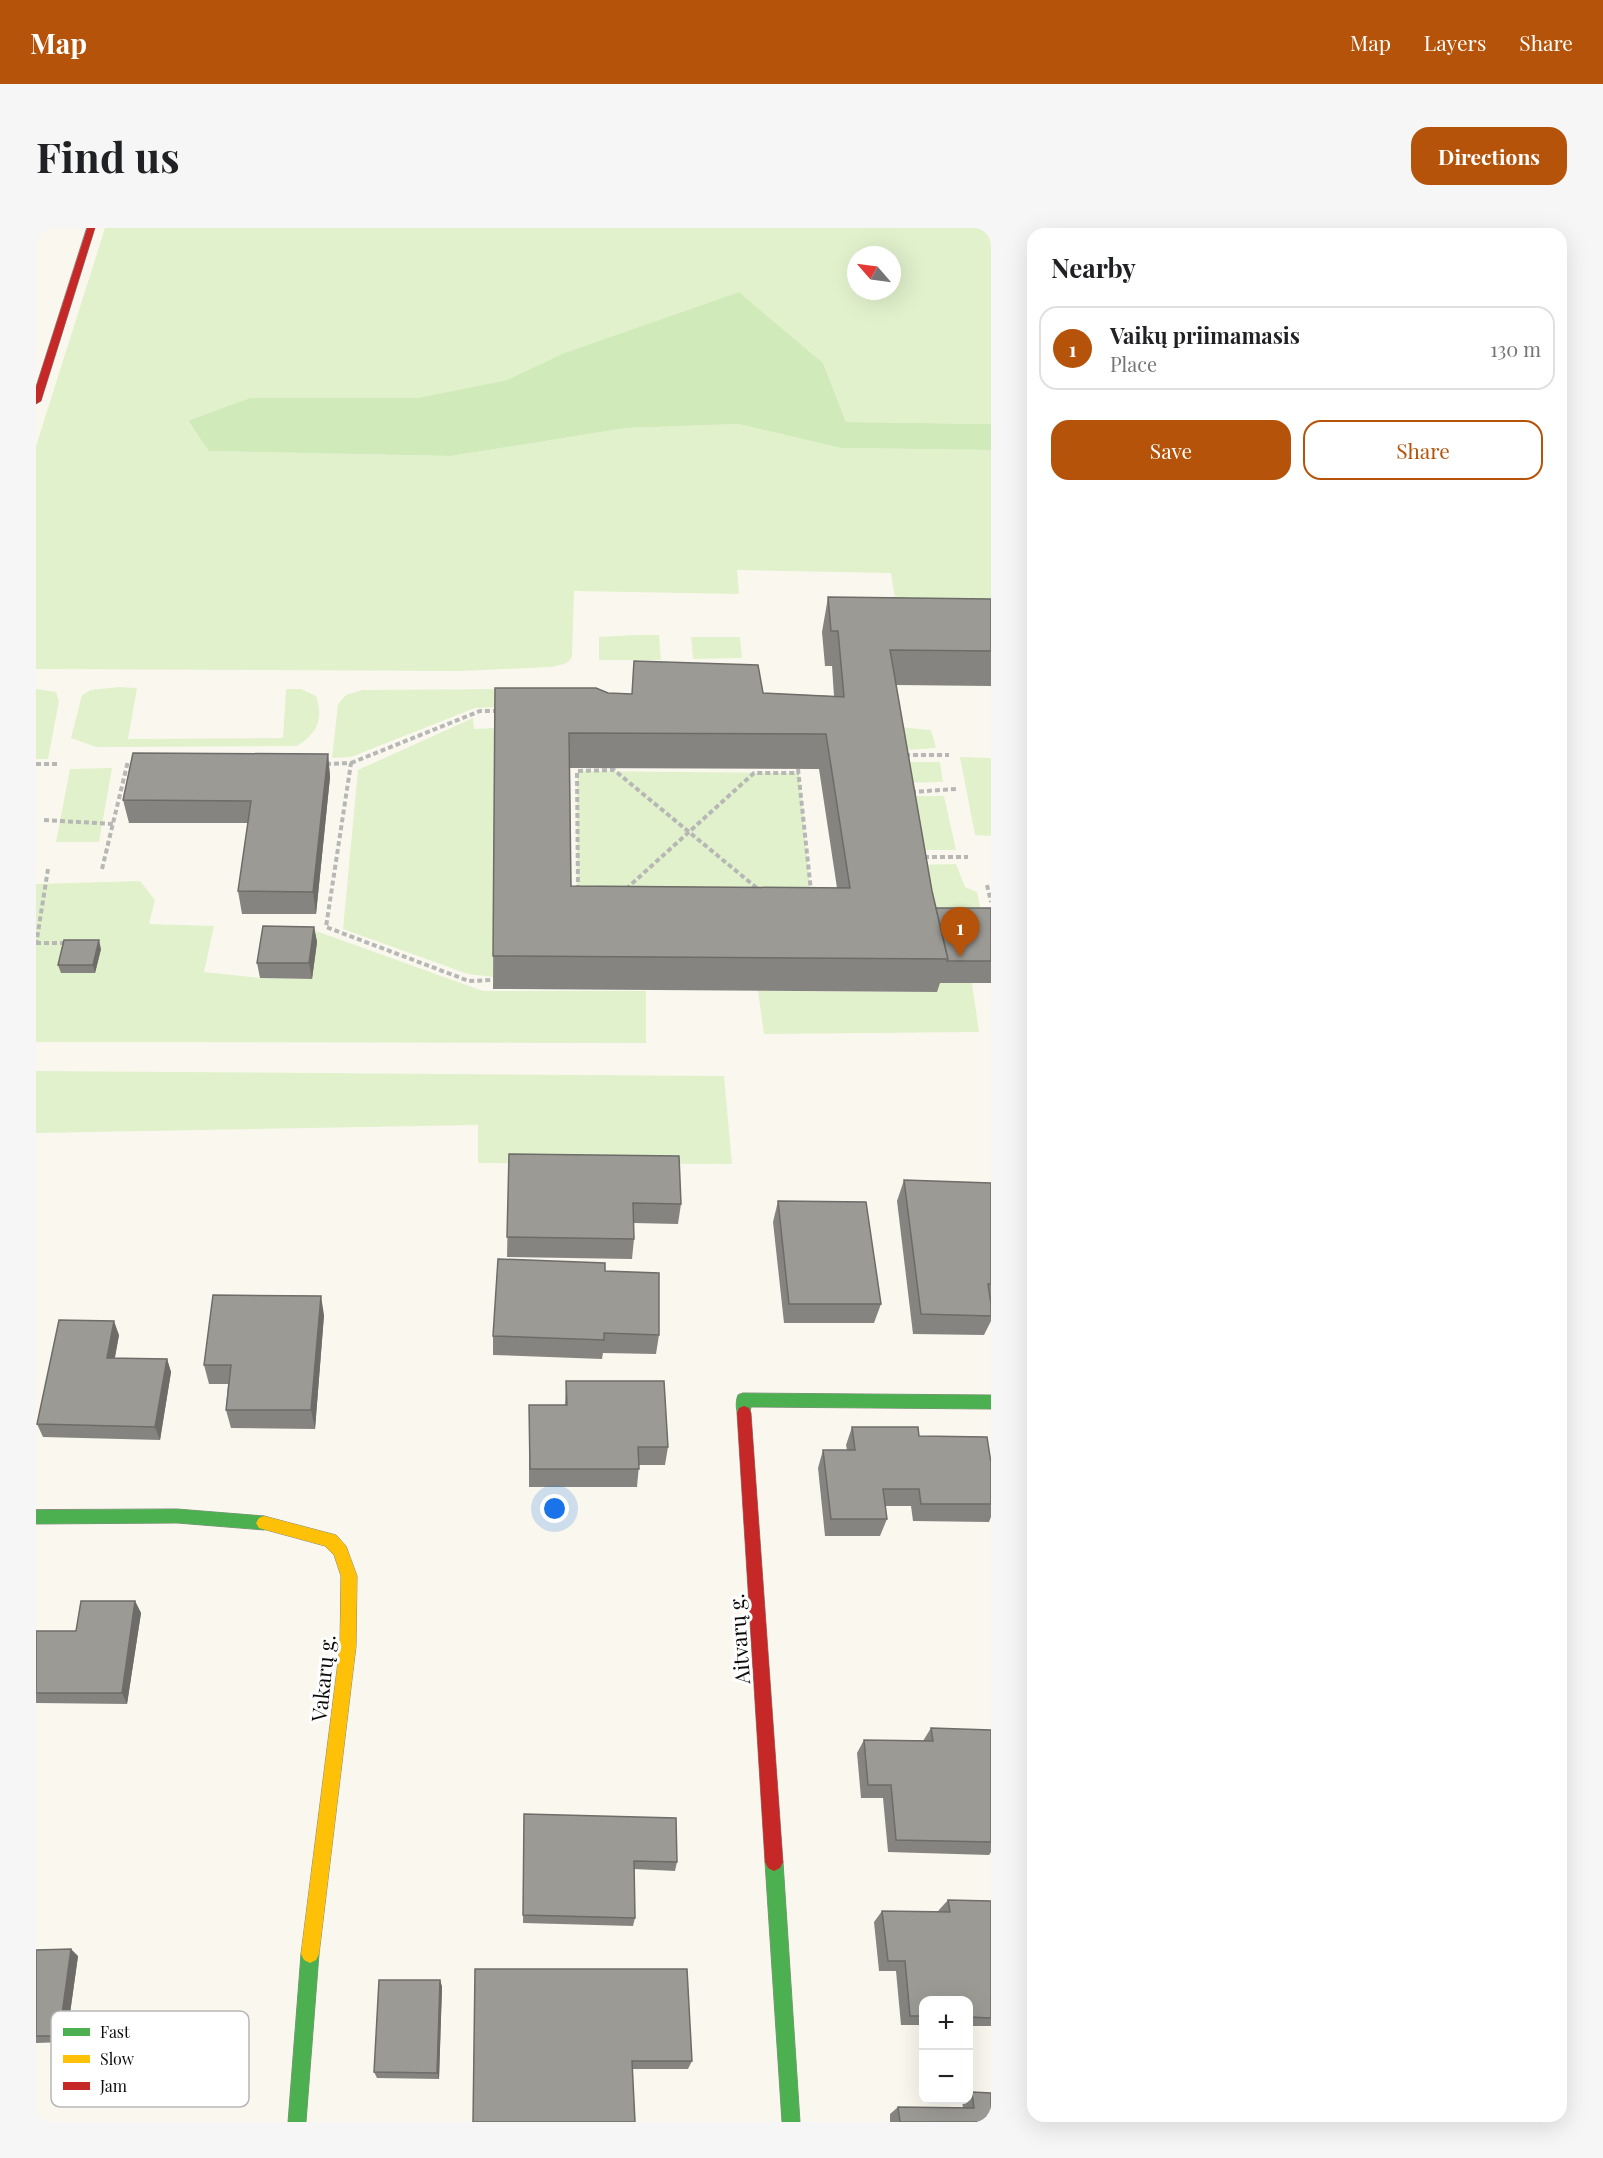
<!DOCTYPE html>
<meta charset="utf-8">
<style>
body{margin:0;font-family:"Playfair Display",serif;background:#f6f6f6;color:#202124}
.controls{position:absolute;right:18px;bottom:18px;display:grid;overflow:hidden;border-radius:12px;box-shadow:0 6px 24px #0002}
.controls button{width:54px;height:54px;display:grid;place-items:center;padding:0;border:0;border-bottom:2px solid #e0e0e0;background:#fff;color:#202124;font:30px sans-serif}
.compass{position:absolute;left:811px;top:18px;width:54px;height:54px;border-radius:50%;background:#fff;box-shadow:0 6px 24px #0002;rotate:298deg}
.you{position:absolute;left:519px;top:1281px;width:21px;height:21px;margin:-15px;border:4px solid #fff;border-radius:50%;background:#1a73e8;box-shadow:0 0 0 9px #1a73e833}
.badge{display:grid;place-items:center;width:39px;height:39px;border-radius:50%;background:#b45309;color:#fff;font-size:20px;font-weight:700}
.pin{position:absolute;translate:-50% -50px;filter:drop-shadow(0 2px 3px #0008)}
.pin::after{content:'';position:absolute;top:32px;width:21px;height:18px;background:inherit;clip-path:polygon(0 0,100% 0,50% 100%)}
.list{margin:0;padding:0;list-style:none}
h2{display:flex;justify-content:space-between;align-items:center;height:78px;margin:0;padding:0 24px;font-size:26px}
h2 small{font-size:20px;font-weight:400;color:#757577}
.list li{display:grid;grid-template-columns:39px 1fr auto;gap:18px;align-items:center;box-sizing:border-box;height:84px;margin:0 12px 12px;padding:0 12px;border:2px solid #e0e0e0;border-radius:18px}
.list b{display:block;font-size:22px;white-space:nowrap}
.list p{margin:0;font-size:20px;white-space:nowrap;color:#757577}
.list em{font-size:20px;font-style:normal;color:#757577}
.actions{display:flex;gap:12px;padding:18px 24px}
.actions a{flex:1;padding:14px 0;border:2px solid #b45309;border-radius:18px;text-align:center;font-size:21px;color:#b45309}
.actions .main{background:#b45309;color:#fff}
.map{position:relative;flex:none;width:955px;height:1894px;overflow:hidden;border-radius:18px}
header{display:flex;align-items:center;gap:36px;box-sizing:border-box;height:84px;padding:0 30px;background:#b45309;color:#fff}
header strong{font-size:28px}
nav{display:flex;gap:33px;margin-inline-start:auto;font-size:21px}
.intro{display:flex;align-items:center;justify-content:space-between;box-sizing:border-box;height:144px;padding:0 36px}
h1{margin:0;font-size:42px}
.button{padding:15px 27px;border-radius:18px;background:#b45309;color:#fff;font-size:21px;font-weight:700}
main{display:flex;gap:36px;padding:0 36px}
aside{flex:1;background:#fff;border-radius:18px;box-shadow:0 6px 24px #0002}
.map>svg:first-child{display:block}
.green{fill:#e1f1cc;fill-rule:evenodd}
.forest{fill:#d0eab9}
.lines{fill:none;stroke-linecap:round;stroke-linejoin:round}
.fast-casing{stroke:#898884;stroke-width:1}
.slow-casing{stroke:#898884;stroke-width:1}
.jam-casing{stroke:#898884;stroke-width:1}
.path{stroke:#b7b7b5;stroke-width:4;stroke-dasharray:5 3;stroke-linecap:butt}
.fast{fill:#4caf50;fill-rule:evenodd}
.slow{fill:#ffc107;fill-rule:evenodd}
.jam{fill:#c62828;fill-rule:evenodd}
.wall{fill:#868480;fill-rule:evenodd}
.shaded-wall{fill:#6d6c68}
.building{fill:#9c9a95;stroke:#6d6c68;stroke-width:1.5;fill-rule:evenodd}
.labels{text-anchor:middle;dominant-baseline:central;stroke-width:6;stroke-linejoin:round;paint-order:stroke}
.near-street-label{font-size:21px;fill:#0b0b0b;stroke:#fff}
.key{fill:#fff;stroke:#b6b6b6;stroke-width:1.5}
.key-label{font-size:16px;fill:#0b0b0b}
</style>
<header>
<strong>Map</strong>
<nav><a>Map</a><a>Layers</a><a>Share</a></nav>
</header>
<div class="intro"><h1>Find us</h1><a class="button">Directions</a></div>
<main>
<div class="map">
<svg width="955" height="1894" viewBox="0 0 955 1894">
<rect width="100%" height="100%" fill="#faf8ee"/>
<g class="green">
<path d="M69,0H955V196L810,194L787,135L703,64L528,125L471,152L381,170H214L152,194L174,223L415,228L590,200L703,196L805,220L955,222V377L860,376L855,345L701,342L703,366L538,363L536,429L531,435L516,439L426,443L0,441V218ZM820,27H856V63H820Z"/>
<path d="M600,407H623L625,432H563V409Z"/>
<path d="M655,409H704L706,430L657,431Z"/>
<path d="M83,459L101,460L92,511L247,510L250,461H265L280,468C288,491 281,506 261,518L60,519L35,510L46,467L55,462Z"/>
<path d="M0,461L20,464L23,473L12,531H0Z"/>
<path d="M480,461L510,477L439,480L315,529L296,530L302,476L310,467L326,462Z"/>
<path d="M437,490L438,501L459,500L458,749L432,746L307,701L322,542Z"/>
<path d="M851,498L895,502L900,520L856,523Z"/>
<path d="M924,529L955,530V608L939,607Z"/>
<path d="M858,534H904L907,554L862,555Z"/>
<path d="M76,540L63,614H20L34,541Z"/>
<path d="M541,543L763,545L775,669L541,662Z"/>
<path d="M864,568H908L920,622H873Z"/>
<path d="M920,636L929,659L941,664L946,688L885,689L876,637Z"/>
<path d="M104,653L119,672L113,696L178,698L168,744L224,750L275,751L269,699L447,763H610V815L0,814V656Z"/>
<path d="M899,755H936L943,804L728,806L722,763L901,764Z"/>
<path d="M0,843L688,848L696,936L442,935V897L0,905Z"/>
</g>
<path class="forest" d="M703,64L787,135L810,194L955,196V222L805,220L703,196L590,200L415,228L173,223L152,193L214,170H381L471,152L528,125Z"/>
<g class="lines">
<defs>
<g id="fast">
<path d="M707,1165L955,1167V1181L715,1179L713,1190L708,1192L703,1190C700,1183 699,1174 702,1167Z"/>
<path d="M141,1281L228,1288L233,1290L236,1295L233,1300L228,1302L141,1295L0,1296V1282Z"/>
<path d="M738,1625L744,1628L747,1634L764,1894H746L729,1634L732,1628Z"/>
<path d="M274,1717L280,1720L283,1726L270,1894H252L265,1726L268,1720Z"/>
</g>
<path id="slow" d="M228,1288L300,1307L310,1318L321,1348L320,1418L283,1726L280,1732L274,1735L268,1732L265,1726L304,1418L305,1348L298,1327L289,1318L223,1300L220,1295L223,1290Z"/>
<g id="jam">
<path d="M51,0H59L5,173L0,176V159Z"/>
<path d="M708,1178L713,1180L715,1185L747,1634L744,1640L738,1643L732,1640L729,1634L701,1185L703,1180Z"/>
</g>
</defs>
<use href="#fast" class="fast-casing"/>
<use href="#slow" class="slow-casing"/>
<use href="#jam" class="jam-casing"/>
<g class="path">
<path d="M869,527H913"/>
<path d="M315,535L444,483H463"/>
<path d="M0,536H22"/>
<path d="M290,536L315,535L290,699L433,753L457,752"/>
<path d="M762,541L775,663"/>
<path d="M875,564L920,561"/>
<path d="M8,592L77,596"/>
<path d="M888,629H932"/>
<path d="M66,641L92,533"/>
<path d="M951,657L955,674"/>
<path d="M590,661L718,545H763"/>
<path d="M542,662L541,543L578,542L722,661"/>
<path d="M0,715H33"/>
<path d="M0,717L12,641"/>
</g>
<use href="#fast" class="fast"/>
<use href="#slow" class="slow"/>
<use href="#jam" class="jam"/>
</g>
<g class="wall">
<path d="M792,369L955,371V458L860,457L896,663L900,680H955V755H904L901,764L457,761L459,460L596,466L727,465L798,468L796,438H789L786,404ZM534,540L783,541L801,660L535,658Z"/>
<path d="M292,526L294,549L280,686H206L202,663L212,595H93L87,572Z"/>
<path d="M278,699L281,714L276,751L224,750L221,735Z"/>
<path d="M65,721L59,745H25L22,737Z"/>
<path d="M473,926L645,976L642,996L598,995V1011L596,1031L471,1029Z"/>
<path d="M868,952L955,955V1093L948,1107L877,1106L861,973Z"/>
<path d="M742,973L845,1076L838,1095H748L737,994Z"/>
<path d="M569,1043L623,1107L620,1126L567,1125L566,1131L457,1127V1108Z"/>
<path d="M288,1087L279,1201L195,1200L190,1182L192,1156H173L168,1137Z"/>
<path d="M83,1107L79,1130L131,1131L135,1144L124,1212L7,1209L1,1196Z"/>
<path d="M530,1153L632,1219L629,1237H603L601,1259H493V1177H529Z"/>
<path d="M816,1199L883,1208L955,1235V1289L953,1294L877,1293L875,1278H849L851,1291L844,1308H789L782,1240L787,1222H811L810,1217Z"/>
<path d="M99,1373L105,1385L91,1476L0,1475V1403H40Z"/>
<path d="M895,1500L955,1502V1624L953,1627L852,1624L847,1570H825L821,1525L828,1512L887,1513Z"/>
<path d="M488,1586L641,1634L639,1643L598,1641L599,1690L597,1698L487,1695Z"/>
<path d="M912,1672L955,1673V1798H933V1773H888V1797H865L860,1743H843L838,1694L846,1683L902,1684V1683Z"/>
<path d="M0,1722L42,1728L30,1814L0,1815Z"/>
<path d="M439,1741L656,1833L652,1841H597Z"/>
<path d="M404,1752L406,1759L403,1851L341,1850L338,1844Z"/>
<path d="M936,1864L955,1894H854V1886L862,1879L927,1880L926,1872H933V1867Z"/>
</g>
<g class="shaded-wall">
<path d="M292,526L294,549L280,686L277,664Z"/>
<path d="M278,699L281,714L276,751L273,735Z"/>
<path d="M63,712L65,721L59,745L57,737Z"/>
<path d="M285,1068L288,1087L279,1201L275,1182Z"/>
<path d="M78,1093L83,1107L76,1143L71,1130Z"/>
<path d="M131,1131L135,1144L124,1212L119,1199Z"/>
<path d="M99,1373L105,1385L91,1476L86,1465Z"/>
<path d="M35,1721L42,1728L30,1814L23,1808Z"/>
<path d="M404,1752L406,1759L403,1851L401,1845Z"/>
</g>
<g class="building">
<path d="M792,369L955,371V423L854,422L896,663L912,731L457,728L459,460H560L572,465L596,466L598,433L722,437L727,465L808,469L802,403H795ZM533,505L790,506L814,660L535,658Z"/>
<path d="M97,525L292,526L277,664L202,663L215,573L87,572Z"/>
<path d="M900,680H955V733H911L912,731Z"/>
<path d="M227,698L278,699L273,735H221Z"/>
<path d="M28,712H63L57,737H22Z"/>
<path d="M473,926L643,928L645,976L597,975L598,1011L471,1009Z"/>
<path d="M868,952L955,955V1056H952L955,1076V1088L885,1086Z"/>
<path d="M742,973L830,974L845,1076H753Z"/>
<path d="M462,1031L569,1035V1043L623,1045V1107L568,1105V1112L457,1108Z"/>
<path d="M177,1067L285,1068L275,1182H190L195,1137H168Z"/>
<path d="M23,1092L78,1093L71,1130L131,1131L119,1199L1,1196Z"/>
<path d="M530,1153H628L632,1219H602L603,1241H494L493,1177H531Z"/>
<path d="M816,1199H882L883,1208L951,1209L955,1235V1276H885L883,1261H847L851,1291H795L787,1222H819Z"/>
<path d="M45,1373H99L86,1465H0V1403H40Z"/>
<path d="M895,1500L955,1502V1614L860,1612L855,1557H832L828,1512L897,1513Z"/>
<path d="M488,1586L640,1590L641,1634L598,1633L599,1690L487,1687Z"/>
<path d="M912,1672L955,1673V1790L933,1789V1773H888V1788H874L869,1733H852L846,1683L914,1684Z"/>
<path d="M35,1721L23,1808H0V1722Z"/>
<path d="M439,1741H651L656,1833H596L599,1894H437Z"/>
<path d="M343,1752H404L401,1845L338,1844Z"/>
<path d="M936,1864L955,1865V1894H864L862,1879L938,1880Z"/>
</g>
<g class="labels">
<g class="near-street-label">
<text transform="translate(702 1411) rotate(-94)">Aitvarų g.</text>
<text transform="translate(286 1450) rotate(-84)">Vakarų g.</text>
</g>
</g>
<rect x="15" y="1783" width="198" height="96" rx="9" class="key"/>
<rect x="27" y="1800" width="27" height="8" fill="#4caf50"/>
<rect x="27" y="1827" width="27" height="8" fill="#ffc107"/>
<rect x="27" y="1854" width="27" height="8" fill="#c62828"/>
<g class="key-label">
<text x="64" y="1810">Fast</text>
<text x="64" y="1837">Slow</text>
<text x="64" y="1864">Jam</text>
</g>
</svg>
<div class="controls">
<button>+</button>
<button>−</button>
</div>
<svg class="compass" viewBox="-18 -18 36 36"><path d="M0-13l5 13h-10z" fill="#e53935"/><path d="M0 13l5-13h-10z" fill="#757577"/></svg>
<div class="you"></div>
<div class="pin badge" style="left:924px;top:729px">1</div>
</div>
<aside>
<h2>Nearby<small></small></h2>
<ul class="list">
<li><span class="badge">1</span><div><b>Vaikų priimamasis</b><p>Place</p></div><em>130 m</em></li>
</ul>
<div class="actions"><a class="main">Save</a><a>Share</a></div>
</aside>
</main>
